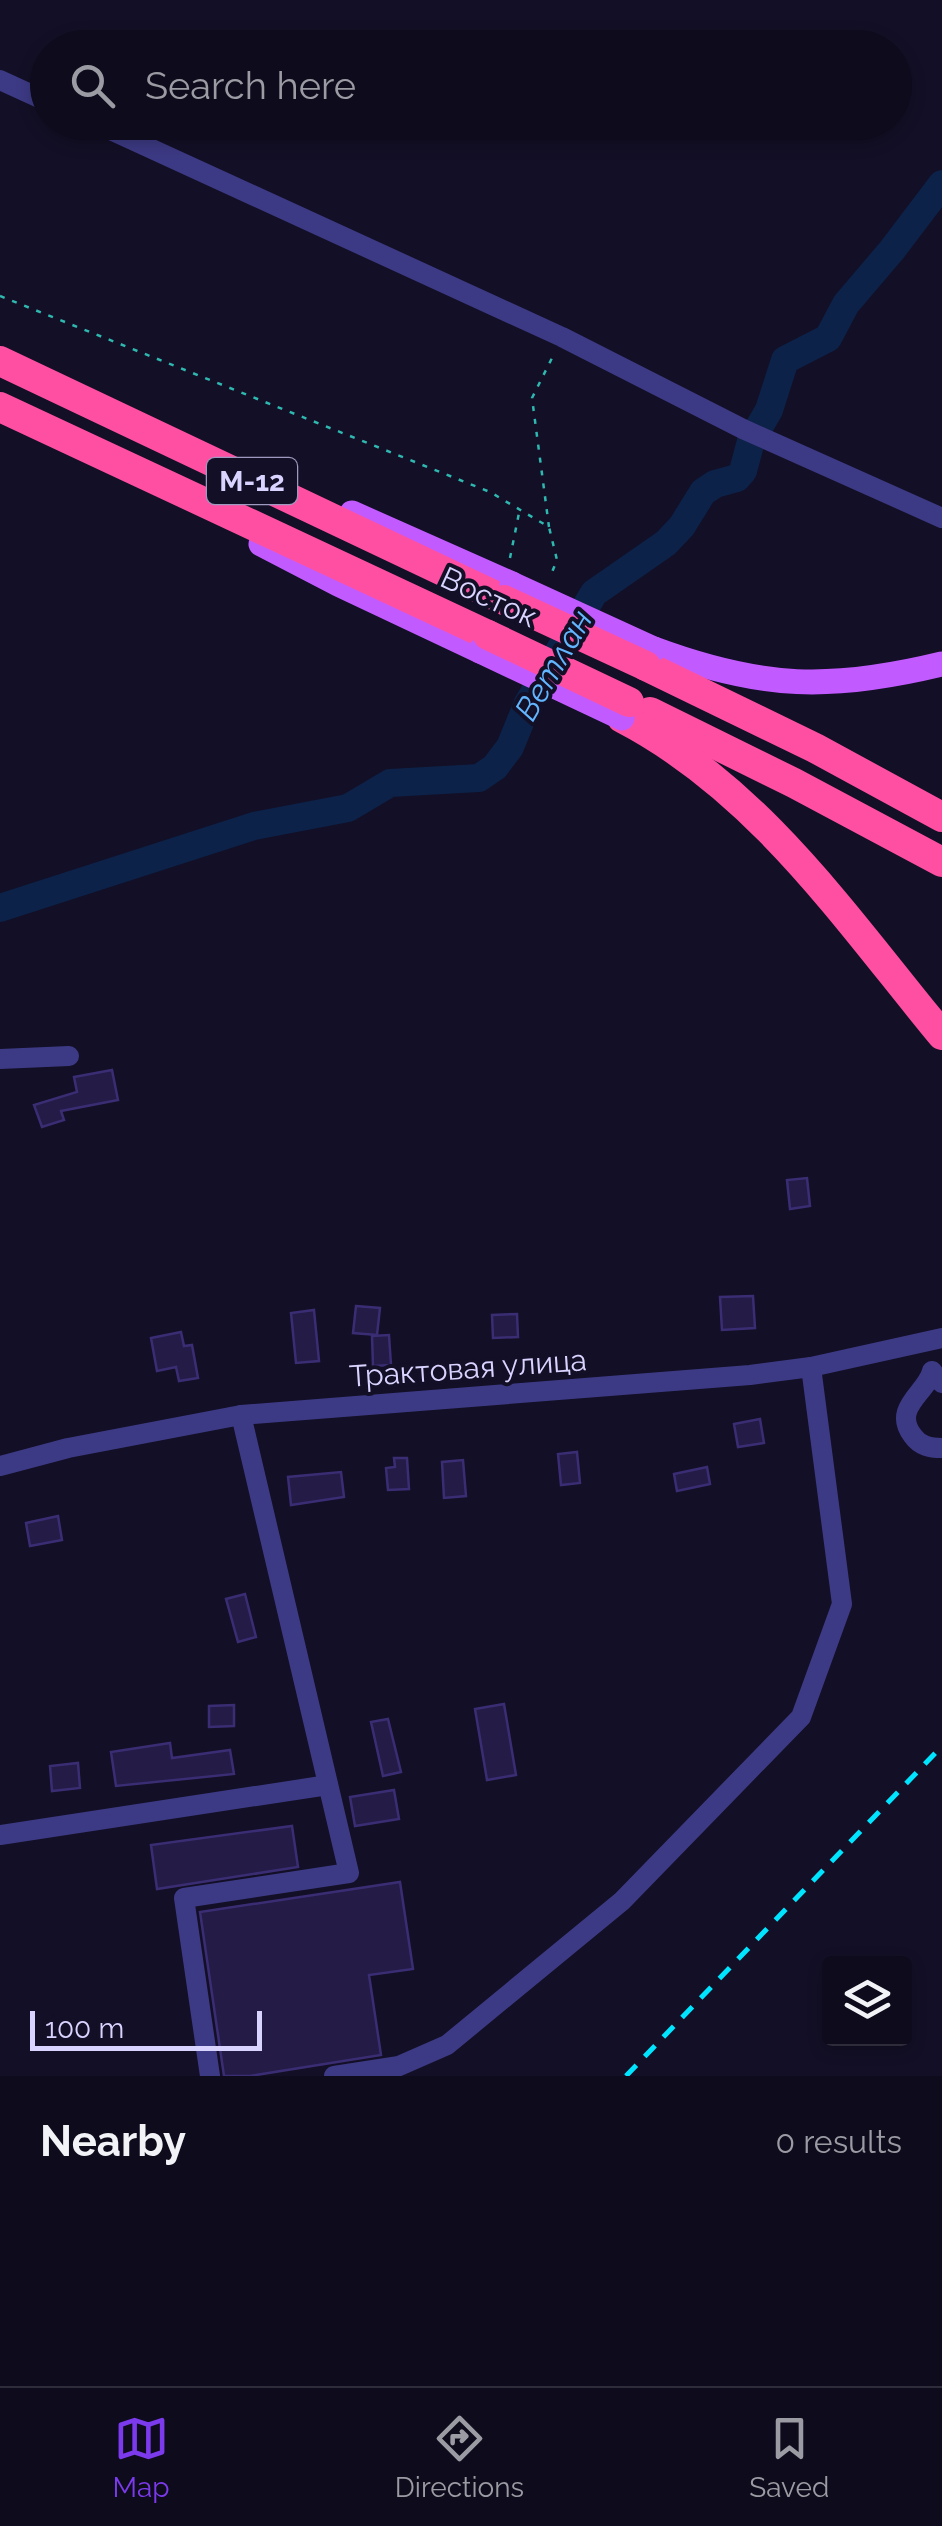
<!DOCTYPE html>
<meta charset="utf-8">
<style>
body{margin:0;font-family:Raleway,sans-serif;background:#171425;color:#f1f3f6}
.controls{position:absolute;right:30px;bottom:30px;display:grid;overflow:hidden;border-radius:10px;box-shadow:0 5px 15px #0003}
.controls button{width:90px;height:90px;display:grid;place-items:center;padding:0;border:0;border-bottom:2px solid #2e2b3b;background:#0e0b1c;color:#f1f3f6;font:50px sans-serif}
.scale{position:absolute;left:30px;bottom:25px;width:232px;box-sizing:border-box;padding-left:10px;border:5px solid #d9d4ff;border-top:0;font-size:28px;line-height:35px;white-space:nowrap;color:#d9d4ff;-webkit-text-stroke:8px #130f26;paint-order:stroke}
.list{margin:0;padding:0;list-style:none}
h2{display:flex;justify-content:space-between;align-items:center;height:130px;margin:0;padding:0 40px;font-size:42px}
h2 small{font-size:32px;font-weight:400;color:#9b9ba3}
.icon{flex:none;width:55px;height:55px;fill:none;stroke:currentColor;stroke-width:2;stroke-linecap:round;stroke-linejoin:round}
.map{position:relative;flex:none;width:942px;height:2076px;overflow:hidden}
.search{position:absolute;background:#0e0b1c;box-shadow:0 5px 15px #0003;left:30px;right:30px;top:30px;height:110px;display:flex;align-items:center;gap:25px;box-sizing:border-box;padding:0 35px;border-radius:55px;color:#9b9ba3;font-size:38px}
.sheet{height:310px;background:#0e0b1c}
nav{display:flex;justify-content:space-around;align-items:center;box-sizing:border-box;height:140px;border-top:2px solid #2e2b3b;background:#0e0b1c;font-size:28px;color:#9b9ba3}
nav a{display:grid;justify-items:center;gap:5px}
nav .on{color:#7c3aed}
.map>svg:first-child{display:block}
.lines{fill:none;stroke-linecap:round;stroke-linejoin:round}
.river{stroke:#0c2248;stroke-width:28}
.building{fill:#241b47;stroke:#3b2d73;stroke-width:2.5}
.path{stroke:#2fb8b0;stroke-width:2.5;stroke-dasharray:5 8;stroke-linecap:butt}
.minor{stroke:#3d3a85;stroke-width:20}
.major{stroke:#c25bff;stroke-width:25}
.highway{stroke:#ff4fa3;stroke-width:30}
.rail{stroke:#00e5ff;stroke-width:5;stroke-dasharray:15 12;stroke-linecap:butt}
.major-bridge{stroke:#c25bff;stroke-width:25}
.highway-bridge{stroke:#ff4fa3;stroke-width:30}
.labels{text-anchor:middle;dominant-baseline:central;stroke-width:8;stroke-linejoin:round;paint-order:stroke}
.shield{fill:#130f26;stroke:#9e99be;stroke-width:2.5}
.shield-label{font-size:28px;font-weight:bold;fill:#d9d4ff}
.street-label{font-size:30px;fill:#d9d4ff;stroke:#130f26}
.water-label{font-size:32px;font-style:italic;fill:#62b6ff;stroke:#130f26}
</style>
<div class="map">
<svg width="942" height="2076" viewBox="0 0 942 2076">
<rect width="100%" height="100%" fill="#130f26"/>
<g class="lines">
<path class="river" d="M0,908L254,826L348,808L390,783L479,778L495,767L510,747L528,703L594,593L666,543L682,526L703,492L715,484L737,478L743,471L751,441L769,410L785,360L828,338L846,304L892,250L942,184"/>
</g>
<g class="building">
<path d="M112,1070L118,1100L61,1111L64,1120L42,1127L34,1105L77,1092L74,1077Z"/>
<path d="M807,1178L810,1206L790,1209L787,1180Z"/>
<path d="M753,1296L755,1328L722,1330L720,1297Z"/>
<path d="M356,1306L380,1308L377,1335L353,1333Z"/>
<path d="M314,1310L319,1361L296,1363L291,1313Z"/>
<path d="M517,1314L518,1337L493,1338L492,1315Z"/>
<path d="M181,1332L184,1346L192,1345L198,1378L179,1381L176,1367L157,1371L151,1338Z"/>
<path d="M389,1335L391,1365L373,1366L372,1336Z"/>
<path d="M760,1419L764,1443L738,1447L734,1424Z"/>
<path d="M577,1452L580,1483L561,1485L558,1454Z"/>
<path d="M394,1458H407L409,1489L388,1490L386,1468L395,1467Z"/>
<path d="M463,1460L466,1496L444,1498L442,1462Z"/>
<path d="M707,1467L710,1484L677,1491L674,1474Z"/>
<path d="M341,1472L344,1497L291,1505L288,1477Z"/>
<path d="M58,1516L62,1540L30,1546L26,1523Z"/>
<path d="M245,1594L256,1637L238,1642L226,1599Z"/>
<path d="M504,1704L516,1775L487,1780L475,1709Z"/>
<path d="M234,1705V1726L209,1727V1706Z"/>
<path d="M388,1719L401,1772L383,1776L371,1722Z"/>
<path d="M170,1743L172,1758L230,1750L234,1774L116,1786L111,1752Z"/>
<path d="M78,1763L80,1788L52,1791L50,1766Z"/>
<path d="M394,1790L399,1819L355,1826L350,1797Z"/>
<path d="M292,1826L298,1867L157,1889L151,1845Z"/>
<path d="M400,1882L413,1969L369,1975L381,2055L250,2076H224L200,1912Z"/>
</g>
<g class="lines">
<g class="path">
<path d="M0,296L490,492L549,527L557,560L550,577"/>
<path d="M549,527L532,398L555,352"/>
<path d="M510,558L520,508"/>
</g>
<g class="minor">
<path d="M0,80L48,102"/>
<path d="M93,122L562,337L743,429L942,518"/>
<path d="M0,1059L69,1056"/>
<path d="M942,1383L932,1371C927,1393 891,1408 913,1436C920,1446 930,1448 942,1448"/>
<path d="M0,1466L68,1448L241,1415L750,1375L811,1367L942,1338"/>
<path d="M0,1835L328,1785"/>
<path d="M210,2076L184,1898L349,1873L241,1415"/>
<path d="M334,2076L399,2066L447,2045L622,1901L801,1717L842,1604L811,1367"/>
</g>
<g class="major">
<path d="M352,513L512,584"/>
<path d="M261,544L338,584L480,651"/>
<path d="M654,649C762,689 831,691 942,664"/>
</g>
<g class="highway">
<path d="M0,361L504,600"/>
<path d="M0,407L488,635"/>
<path d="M646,666L815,748L942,817"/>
<path d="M650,712L794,783L942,862"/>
<path d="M622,718C759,789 846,919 942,1035"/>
</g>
<path class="rail" d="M626,2076L942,1746"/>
<g class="major-bridge">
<path d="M512,584L654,649"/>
<path d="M480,651L622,718"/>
</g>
<g class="highway-bridge">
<path d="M504,600L646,666"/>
<path d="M488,635L629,702"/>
</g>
</g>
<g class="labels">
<rect class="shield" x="207" y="458" width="90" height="46" rx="8"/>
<g class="shield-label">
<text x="252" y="481">М-12</text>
</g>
<g class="street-label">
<text transform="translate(489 597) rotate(25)">Восток</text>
<text transform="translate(468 1368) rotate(-4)">Трактовая улица</text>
</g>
<g class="water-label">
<text transform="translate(553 665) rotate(-60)">Ветлан</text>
</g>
</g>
</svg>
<div class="controls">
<button><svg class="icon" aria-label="layers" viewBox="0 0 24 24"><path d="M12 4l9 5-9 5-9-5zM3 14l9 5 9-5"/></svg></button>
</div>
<div class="scale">100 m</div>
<div class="search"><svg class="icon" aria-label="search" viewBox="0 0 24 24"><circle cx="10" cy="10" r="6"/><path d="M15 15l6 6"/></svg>Search here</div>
</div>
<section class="sheet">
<h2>Nearby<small>0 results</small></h2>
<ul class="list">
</ul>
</section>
<nav>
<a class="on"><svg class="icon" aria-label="map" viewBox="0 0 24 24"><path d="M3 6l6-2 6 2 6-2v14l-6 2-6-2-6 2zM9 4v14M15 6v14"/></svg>Map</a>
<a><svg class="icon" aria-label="directions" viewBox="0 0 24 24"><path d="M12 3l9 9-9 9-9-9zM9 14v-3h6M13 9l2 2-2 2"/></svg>Directions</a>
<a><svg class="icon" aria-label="saved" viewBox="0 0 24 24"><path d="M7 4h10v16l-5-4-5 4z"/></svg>Saved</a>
</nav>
